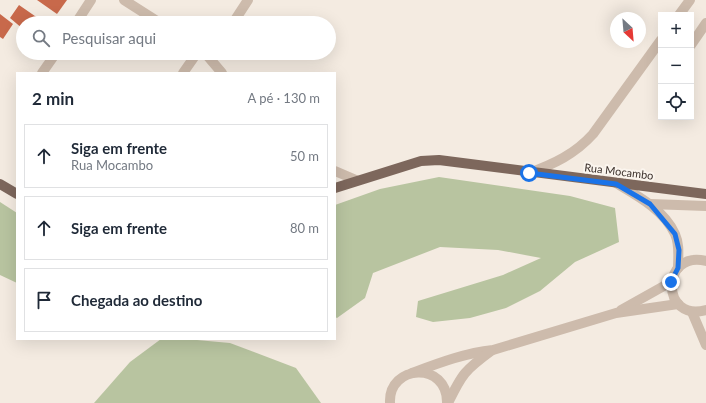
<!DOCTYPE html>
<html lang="pt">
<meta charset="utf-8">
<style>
body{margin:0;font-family:Lato,sans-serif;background:#f2f2f3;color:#1f2937}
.controls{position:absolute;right:12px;top:12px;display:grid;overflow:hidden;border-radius:0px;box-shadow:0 4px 16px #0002}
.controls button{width:36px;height:36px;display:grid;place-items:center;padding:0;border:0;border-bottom:1px solid #e0e1e3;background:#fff;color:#1f2937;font:20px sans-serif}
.compass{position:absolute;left:610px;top:12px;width:36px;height:36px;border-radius:50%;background:#fff;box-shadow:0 4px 16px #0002;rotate:154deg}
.stop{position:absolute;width:12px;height:12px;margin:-9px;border:3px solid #1a73e8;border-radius:50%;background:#fff}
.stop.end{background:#1a73e8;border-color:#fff;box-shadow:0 1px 4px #0008}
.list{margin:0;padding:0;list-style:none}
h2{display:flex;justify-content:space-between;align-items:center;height:52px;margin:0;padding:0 16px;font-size:17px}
h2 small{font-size:13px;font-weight:400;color:#747a83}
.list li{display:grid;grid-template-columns:26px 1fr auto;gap:12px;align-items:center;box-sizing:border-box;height:64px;margin:0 8px 8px;padding:0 8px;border:1px solid #e0e1e3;border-radius:0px}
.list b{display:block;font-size:15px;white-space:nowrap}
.list p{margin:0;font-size:13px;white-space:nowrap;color:#747a83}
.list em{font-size:13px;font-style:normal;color:#747a83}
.icon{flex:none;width:22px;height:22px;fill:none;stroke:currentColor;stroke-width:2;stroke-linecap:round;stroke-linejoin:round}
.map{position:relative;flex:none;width:706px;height:403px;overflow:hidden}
.search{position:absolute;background:#fff;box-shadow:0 4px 16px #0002;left:16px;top:16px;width:320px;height:44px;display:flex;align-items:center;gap:10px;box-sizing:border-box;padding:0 14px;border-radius:22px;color:#747a83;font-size:15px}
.panel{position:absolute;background:#fff;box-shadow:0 4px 16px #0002;left:16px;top:72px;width:320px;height:268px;border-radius:0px}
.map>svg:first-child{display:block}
.green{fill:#b8c4a0}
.building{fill:#c8694b}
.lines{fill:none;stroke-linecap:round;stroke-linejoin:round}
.minor{stroke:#cdbbac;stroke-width:10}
.major{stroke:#7d675c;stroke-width:10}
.route{stroke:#1a73e8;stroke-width:5}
.labels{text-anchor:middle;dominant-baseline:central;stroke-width:4;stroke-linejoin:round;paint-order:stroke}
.street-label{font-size:11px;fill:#3b302b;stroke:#fbf5ee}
</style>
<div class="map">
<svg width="706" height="403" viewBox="0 0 706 403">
<rect width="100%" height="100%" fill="#f4ebe1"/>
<g class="green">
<path d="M439,177L570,196L615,208L619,242L575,262L540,291L506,308L470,318L433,322L416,317L418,301L503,275L541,258L498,250L440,247L373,273L365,298L337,318L335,317V205L380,189Z"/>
<path d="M0,202L17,213V283L0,275Z"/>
<path d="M161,339H186L230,343L296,368L321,403H94L130,362Z"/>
</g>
<g class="building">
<path d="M37,0H67L57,14Z"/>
<path d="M19,5L45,23H23V29L10,18Z"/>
<path d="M0,14L13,24L3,39L0,37Z"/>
</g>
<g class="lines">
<g class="minor">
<path d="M124,0L160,23"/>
<path d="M679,15L690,0"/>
<path d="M76,23L91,0"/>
<path d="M233,23L248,0"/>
<path d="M691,45L706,23"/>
<path d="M205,53L222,73"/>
<path d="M42,73L56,53"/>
<path d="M183,73L197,53"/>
<path d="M335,171L356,180"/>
<path d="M529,173C554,164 575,154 593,134L661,40"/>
<path d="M616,183C638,196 664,210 675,234C680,245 678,257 678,268"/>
<path d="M650,204L706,206"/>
<path d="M706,261C660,250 661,323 706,310"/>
<path d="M621,310L671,282"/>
<path d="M692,312L706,345"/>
<path d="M412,373C439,363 465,353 493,350L616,313L678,304"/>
<path d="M390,403C388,364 448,361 447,403"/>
<path d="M448,403C462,374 465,370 491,351"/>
</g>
<g class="major">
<path d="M0,184L17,194"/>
<path d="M335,188L421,161L439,160L706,194"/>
</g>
</g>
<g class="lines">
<path class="route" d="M529,173L616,184L650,204L675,234L679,250L678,268L671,282"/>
</g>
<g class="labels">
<g class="street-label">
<text transform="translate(619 171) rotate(7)">Rua Mocambo</text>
</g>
</g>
</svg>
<div class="controls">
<button>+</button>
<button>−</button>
<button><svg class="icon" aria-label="locate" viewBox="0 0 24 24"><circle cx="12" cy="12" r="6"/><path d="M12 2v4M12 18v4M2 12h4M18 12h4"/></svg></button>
</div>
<svg class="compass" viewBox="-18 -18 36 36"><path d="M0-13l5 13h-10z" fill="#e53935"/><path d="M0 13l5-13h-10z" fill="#747a83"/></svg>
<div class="stop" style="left:529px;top:173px"></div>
<div class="stop end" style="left:671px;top:282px"></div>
<div class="search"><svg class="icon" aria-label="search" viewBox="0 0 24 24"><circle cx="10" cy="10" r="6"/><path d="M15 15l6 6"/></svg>Pesquisar aqui</div>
<section class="panel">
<h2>2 min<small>A pé · 130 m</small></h2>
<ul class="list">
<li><svg class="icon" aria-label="ahead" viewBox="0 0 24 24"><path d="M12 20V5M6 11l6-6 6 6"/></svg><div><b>Siga em frente</b><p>Rua Mocambo</p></div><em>50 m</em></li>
<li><svg class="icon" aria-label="ahead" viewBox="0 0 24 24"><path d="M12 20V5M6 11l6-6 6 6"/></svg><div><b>Siga em frente</b></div><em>80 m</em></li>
<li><svg class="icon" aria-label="arrive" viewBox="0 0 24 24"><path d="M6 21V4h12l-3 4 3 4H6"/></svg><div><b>Chegada ao destino</b></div></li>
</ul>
</section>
</div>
